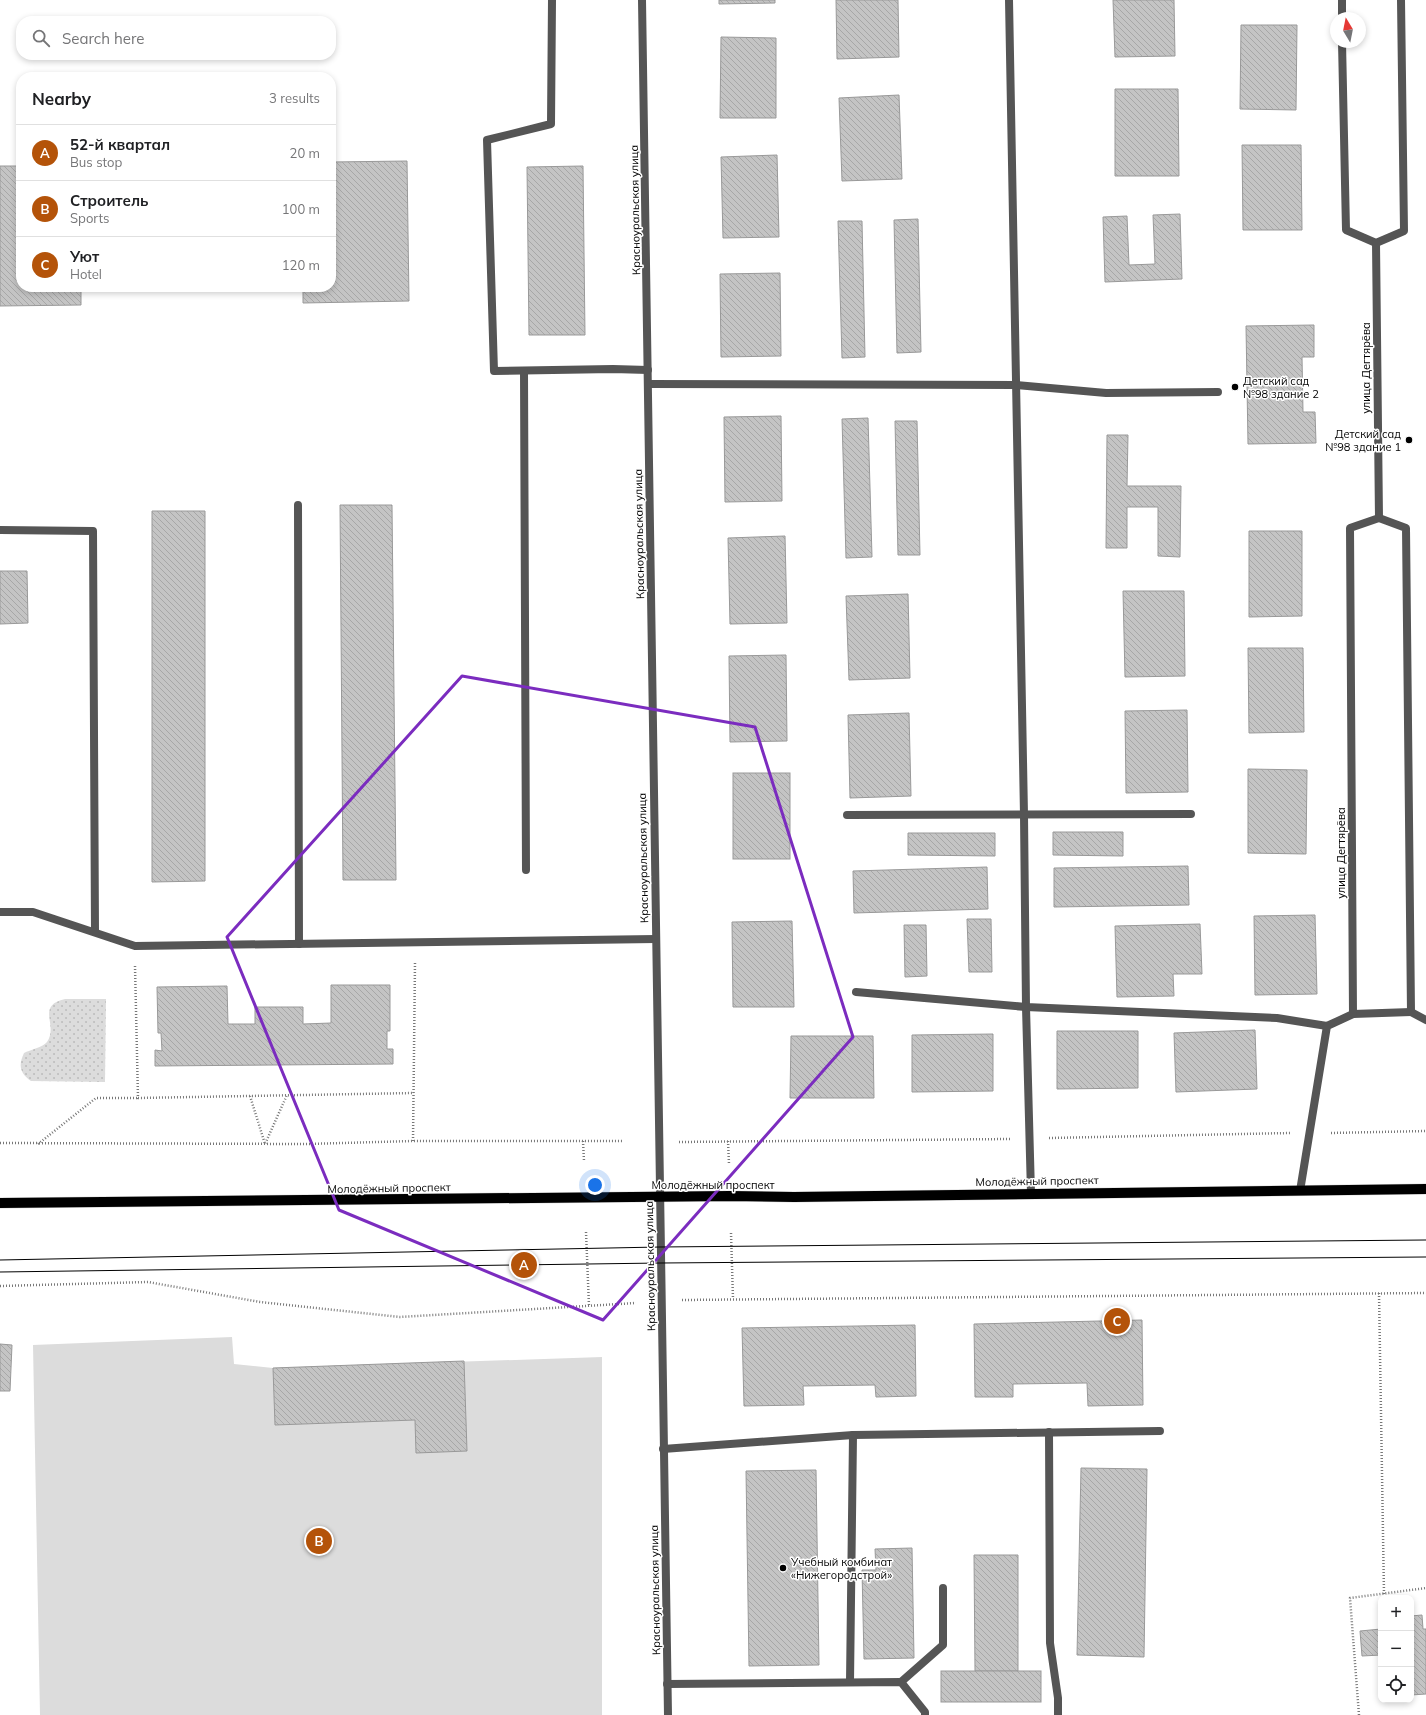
<!DOCTYPE html>
<meta charset="utf-8">
<style>
body{margin:0;font-family:Mulish,sans-serif;background:#f6f6f6;color:#202124}
.controls{position:absolute;right:12px;bottom:12px;display:grid;overflow:hidden;border-radius:8px;box-shadow:0 2px 6px #0003}
.controls button{width:36px;height:36px;display:grid;place-items:center;padding:0;border:0;border-bottom:1px solid #e0e0e0;background:#fff;color:#202124;font:20px sans-serif}
.compass{position:absolute;left:1330px;top:12px;width:36px;height:36px;border-radius:50%;background:#fff;box-shadow:0 2px 6px #0003;rotate:350deg}
.you{position:absolute;left:595px;top:1185px;width:14px;height:14px;margin:-10px;border:3px solid #fff;border-radius:50%;background:#1a73e8;box-shadow:0 0 0 6px #1a73e833}
.badge{display:grid;place-items:center;width:26px;height:26px;border-radius:50%;background:#b45309;color:#fff;font-size:13px;font-weight:700}
.pin{position:absolute;translate:-50% -50%;border:2px solid #fff;box-shadow:0 1px 4px #0006}
.list{margin:0;padding:0;list-style:none}
h2{display:flex;justify-content:space-between;align-items:center;height:52px;margin:0;padding:0 16px;font-size:17px}
h2 small{font-size:13px;font-weight:400;color:#757577}
.list li{display:grid;grid-template-columns:26px 1fr auto;gap:12px;align-items:center;box-sizing:border-box;height:56px;padding:0 16px;border-top:1px solid #e0e0e0}
.list b{display:block;font-size:15px;white-space:nowrap}
.list p{margin:0;font-size:13px;white-space:nowrap;color:#757577}
.list em{font-size:13px;font-style:normal;color:#757577}
.icon{flex:none;width:22px;height:22px;fill:none;stroke:currentColor;stroke-width:2;stroke-linecap:round;stroke-linejoin:round}
.map{position:relative;flex:none;width:1426px;height:1715px;overflow:hidden}
.search{position:absolute;background:#fff;box-shadow:0 2px 6px #0003;left:16px;top:16px;width:320px;height:44px;display:flex;align-items:center;gap:10px;box-sizing:border-box;padding:0 14px;border-radius:16px;color:#757577;font-size:15px}
.panel{position:absolute;background:#fff;box-shadow:0 2px 6px #0003;left:16px;top:72px;width:320px;height:220px;border-radius:16px}
.map>svg:first-child{display:block}
.green{fill:#dcdcdc}
.park{fill:url(#park-dots)}
.building{fill:url(#building-back-hatch);stroke:#999}
.lines{fill:none;stroke-linecap:round;stroke-linejoin:round}
.primary-casing{stroke:#dbdbdb;stroke-width:11}
.path{stroke:#777;stroke-width:2.5;stroke-dasharray:1 2;stroke-linecap:butt}
.service{stroke:#555;stroke-width:8}
.minor{stroke:#555;stroke-width:8}
.primary{stroke:#000;stroke-width:10}
.tram{stroke:#000;stroke-width:1}
.marked{fill:none;stroke:#7b2cbf;stroke-width:3;stroke-linejoin:round}
.poi-dot{fill:#000;stroke:#fff;stroke-width:1.5}
.labels{text-anchor:middle;dominant-baseline:central;stroke-width:3;stroke-linejoin:round;paint-order:stroke}
.street-label{font-size:11px;fill:#000;stroke:#fff}
.poi-label{font-size:11px;fill:#000;stroke:#fff;text-anchor:start}
</style>
<div class="map">
<svg width="1426" height="1715" viewBox="0 0 1426 1715">
<defs>
<pattern id="park-dots" width="8" height="8" patternUnits="userSpaceOnUse"><rect width="8" height="8" fill="#dcdcdc"/><path d="M2 2h.1M6 6h.1" fill="none" stroke="#bbb" stroke-width="1.8" stroke-linecap="round"/></pattern>
<pattern id="building-back-hatch" width="6" height="6" patternUnits="userSpaceOnUse"><rect width="6" height="6" fill="#c4c4c4"/><path d="M-1 5l2 2M0 0l6 6M5-1l2 2" fill="none" stroke="#a7a7a7"/></pattern>
</defs>
<rect width="100%" height="100%" fill="#fff"/>
<path class="green" d="M232,1337L234,1364L273,1368L602,1357V1715H40L33,1345Z"/>
<path class="park" d="M65,999H106L105,1082L31,1081C20,1073 18,1066 24,1053C30,1050 43,1047 47,1042C59,1025 35,1006 65,999Z"/>
<g class="building">
<path d="M719,0H775V3L719,4Z"/>
<path d="M836,0H898L899,57L837,59Z"/>
<path d="M1113,0H1174L1175,56L1115,57Z"/>
<path d="M1241,25H1297L1296,110L1240,109Z"/>
<path d="M721,37L776,38V118H720Z"/>
<path d="M1115,89H1178L1179,176H1115Z"/>
<path d="M899,95L902,179L842,181L839,98Z"/>
<path d="M1242,145H1301L1302,230H1243Z"/>
<path d="M777,155L779,237L723,238L721,157Z"/>
<path d="M407,161L409,301L303,303V287H331V162Z"/>
<path d="M0,166H21V287H81V305L0,306Z"/>
<path d="M583,166L585,335H529L527,167Z"/>
<path d="M1180,214L1182,279L1105,282L1103,217L1127,216L1129,265L1155,264L1153,215Z"/>
<path d="M918,219L921,352L897,353L894,220Z"/>
<path d="M838,221H862L865,357L842,358Z"/>
<path d="M780,273L781,356L721,357L720,274Z"/>
<path d="M1314,325V357H1302L1303,412H1315L1316,443L1248,444L1246,326Z"/>
<path d="M781,416L782,501L725,502L724,417Z"/>
<path d="M868,418L872,557L846,558L842,419Z"/>
<path d="M895,421H917L920,555H898Z"/>
<path d="M1107,435H1128L1127,486H1181L1180,557L1158,556V507H1127V548H1106Z"/>
<path d="M340,505H392L396,880H343Z"/>
<path d="M152,511H205V881L152,882Z"/>
<path d="M1249,531H1302V616L1249,617Z"/>
<path d="M785,536L787,623L730,624L728,538Z"/>
<path d="M0,571H27L28,623L0,624Z"/>
<path d="M1123,591H1184L1185,676L1125,677Z"/>
<path d="M908,594L910,678L849,680L846,596Z"/>
<path d="M1248,648H1303L1304,732L1249,733Z"/>
<path d="M786,655L787,741L730,742L729,656Z"/>
<path d="M1187,710L1188,792L1126,793L1125,711Z"/>
<path d="M909,713L911,796L850,798L848,715Z"/>
<path d="M1248,769L1307,770L1306,854L1248,853Z"/>
<rect x="733" y="773" width="57" height="86"/>
<path d="M1053,832H1123V856L1053,855Z"/>
<path d="M908,833H995V856L908,855Z"/>
<path d="M1188,866L1189,905L1054,907V868Z"/>
<path d="M987,867L988,909L854,913L853,871Z"/>
<path d="M1315,915L1317,994L1255,995L1254,916Z"/>
<path d="M967,919H991L992,972H969Z"/>
<path d="M792,921L794,1007H733L732,922Z"/>
<path d="M1200,924L1202,974H1173L1174,996L1117,997L1115,926Z"/>
<path d="M904,925H926L927,976L905,977Z"/>
<path d="M331,985H390V1031H387V1049H393V1064L155,1066V1050L162,1051L161,1033H158L157,987L227,986L228,1024H255V1007H303V1024L331,1023Z"/>
<path d="M1255,1030L1257,1089L1176,1092L1174,1033Z"/>
<path d="M1057,1031H1138V1088L1057,1089Z"/>
<path d="M993,1034V1091L912,1092V1035Z"/>
<path d="M791,1036H873L874,1098H790Z"/>
<path d="M1142,1320L1143,1405L1088,1406L1087,1383L1013,1384V1397H975L974,1324Z"/>
<path d="M915,1325L916,1396L876,1397L875,1385L803,1386L804,1405L744,1406L742,1328Z"/>
<path d="M0,1344L12,1345L10,1391H0Z"/>
<path d="M464,1361L467,1451L416,1453L415,1420L275,1425L273,1368Z"/>
<path d="M1081,1468L1147,1469L1144,1657L1077,1655Z"/>
<path d="M816,1470L819,1665L749,1666L746,1471Z"/>
<path d="M912,1548L914,1658L864,1659L862,1570H876L875,1549Z"/>
<path d="M974,1555H1018V1671H975Z"/>
<path d="M1422,1615L1423,1629H1426V1694L1411,1695V1616Z"/>
<path d="M1381,1629V1655L1362,1656L1360,1631Z"/>
<rect x="941" y="1671" width="100" height="31"/>
</g>
<g class="lines">
<defs>
<path id="primary" d="M0,1203L730,1196L794,1197L1426,1189"/>
</defs>
<use href="#primary" class="primary-casing"/>
<g class="path">
<path d="M135,966L138,1098L414,1093"/>
<path d="M250,1096L265,1144L287,1095"/>
<path d="M1331,1133L1426,1131"/>
<path d="M1049,1138L1290,1133"/>
<path d="M413,1141L415,962"/>
<path d="M583,1141L584,1161"/>
<path d="M728,1141L729,1164"/>
<path d="M679,1142L1010,1139"/>
<path d="M0,1143L306,1144L413,1141H622"/>
<path d="M38,1144L96,1098H138"/>
<path d="M586,1232L589,1306"/>
<path d="M731,1233L733,1299"/>
<path d="M0,1286L148,1282L260,1302L400,1317L636,1303"/>
<path d="M1379,1293L1384,1594"/>
<path d="M682,1300L1426,1293"/>
<path d="M1359,1715L1350,1598L1426,1588"/>
</g>
<g class="service">
<path d="M552,0L551,124L487,140L494,371L613,369L648,370"/>
<path d="M1009,0L1024,815L1026,1007L1031,1193"/>
<path d="M524,371L526,870"/>
<path d="M648,384L1016,385L1106,393L1218,392"/>
<path d="M298,505L299,944"/>
<path d="M0,530L93,531L95,932"/>
<path d="M847,815L1191,814"/>
<path d="M0,912H33L135,946L656,939"/>
<path d="M856,992L1026,1007L1277,1018L1327,1026"/>
<path d="M1353,1014L1411,1012"/>
<path d="M1049,1432L1050,1643L1058,1698V1715"/>
<path d="M663,1449L853,1435L1160,1431"/>
<path d="M850,1682L853,1435"/>
<path d="M901,1682L943,1645V1588"/>
<path d="M667,1684L901,1682L925,1712V1715"/>
</g>
<g class="minor">
<path d="M642,0L668,1715"/>
<path d="M1342,0V18"/>
<path d="M1342,42L1346,230L1376,243L1404,231L1401,0"/>
<path d="M1376,243L1379,518L1406,528L1411,1012L1426,1020"/>
<path d="M1300,1191L1327,1026L1353,1014L1350,528L1379,518"/>
</g>
<use href="#primary" class="primary"/>
<g class="tram">
<path d="M0,1260L660,1247L1426,1240"/>
<path d="M0,1272L661,1263L1426,1257"/>
</g>
</g>
<path class="marked" d="M462,676L755,727L853,1037L603,1320L339,1210L227,937Z"/>
<g class="poi-dot">
<circle cx="1235" cy="387" r="4"/>
<circle cx="1409" cy="440" r="4"/>
<circle cx="783" cy="1568" r="4"/>
</g>
<g class="labels">
<g class="street-label">
<text transform="translate(635 210) rotate(-91)">Красноуральская улица</text>
<text transform="translate(1366 368) rotate(-90)">улица Дегтярёва</text>
<text transform="translate(639 534) rotate(-91)">Красноуральская улица</text>
<text transform="translate(1341 853) rotate(-90)">улица Дегтярёва</text>
<text transform="translate(643 858) rotate(-91)">Красноуральская улица</text>
<text transform="translate(1037 1181) rotate(-1)">Молодёжный проспект</text>
<text x="713" y="1185">Молодёжный проспект</text>
<text transform="translate(389 1188) rotate(-1)">Молодёжный проспект</text>
<text transform="translate(650 1266) rotate(-91)">Красноуральская улица</text>
<text transform="translate(655 1590) rotate(-91)">Красноуральская улица</text>
</g>
<g class="poi-label">
<text x="1243" y="381">Детский сад<tspan x="1243" dy="13">№98 здание 2</tspan></text>
<text x="1401" y="434" text-anchor="end">Детский сад<tspan x="1401" dy="13">№98 здание 1</tspan></text>
<text x="791" y="1562">Учебный комбинат<tspan x="791" dy="13">«Нижегородстрой»</tspan></text>
</g>
</g>
</svg>
<div class="controls">
<button>+</button>
<button>−</button>
<button><svg class="icon" aria-label="locate" viewBox="0 0 24 24"><circle cx="12" cy="12" r="6"/><path d="M12 2v4M12 18v4M2 12h4M18 12h4"/></svg></button>
</div>
<svg class="compass" viewBox="-18 -18 36 36"><path d="M0-13l5 13h-10z" fill="#e53935"/><path d="M0 13l5-13h-10z" fill="#757577"/></svg>
<div class="you"></div>
<div class="pin badge" style="left:524px;top:1265px">A</div>
<div class="pin badge" style="left:319px;top:1541px">B</div>
<div class="pin badge" style="left:1117px;top:1321px">C</div>
<div class="search"><svg class="icon" aria-label="search" viewBox="0 0 24 24"><circle cx="10" cy="10" r="6"/><path d="M15 15l6 6"/></svg>Search here</div>
<section class="panel">
<h2>Nearby<small>3 results</small></h2>
<ul class="list">
<li><span class="badge">A</span><div><b>52-й квартал</b><p>Bus stop</p></div><em>20 m</em></li>
<li><span class="badge">B</span><div><b>Строитель</b><p>Sports</p></div><em>100 m</em></li>
<li><span class="badge">C</span><div><b>Уют</b><p>Hotel</p></div><em>120 m</em></li>
</ul>
</section>
</div>
